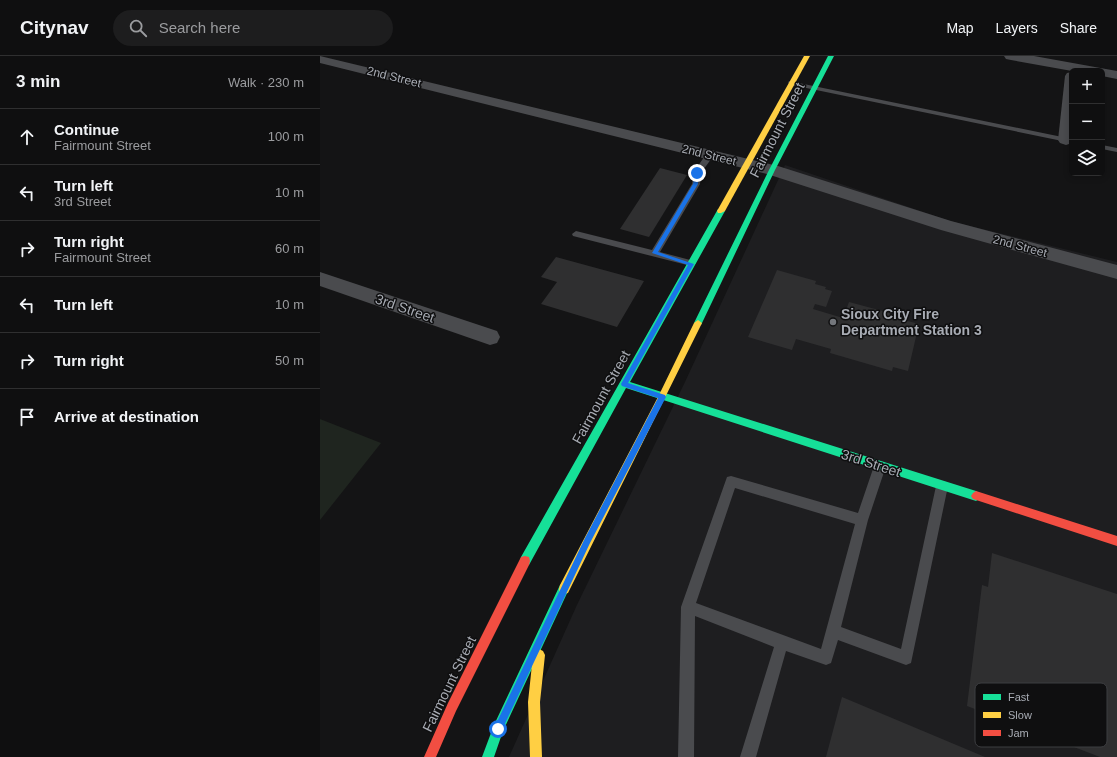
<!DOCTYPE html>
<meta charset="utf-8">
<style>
body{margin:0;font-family:Helvetica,sans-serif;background:#1d1d1e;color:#f1f3f6}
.controls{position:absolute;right:12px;top:12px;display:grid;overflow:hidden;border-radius:6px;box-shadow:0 2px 6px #0003}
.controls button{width:36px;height:36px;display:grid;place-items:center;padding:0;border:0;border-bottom:1px solid #2f2f30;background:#0f0f10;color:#f1f3f6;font:20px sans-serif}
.stop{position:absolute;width:12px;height:12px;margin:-9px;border:3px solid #1a73e8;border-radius:50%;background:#fff}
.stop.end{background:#1a73e8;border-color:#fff;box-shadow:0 1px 4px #0008}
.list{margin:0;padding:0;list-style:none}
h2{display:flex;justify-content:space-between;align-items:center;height:52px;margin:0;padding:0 16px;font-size:17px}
h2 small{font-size:13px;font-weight:400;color:#9b9c9f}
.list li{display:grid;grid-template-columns:26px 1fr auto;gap:12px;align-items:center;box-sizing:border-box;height:56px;padding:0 16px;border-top:1px solid #2f2f30}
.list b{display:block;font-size:15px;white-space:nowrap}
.list p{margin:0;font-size:13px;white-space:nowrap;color:#9b9c9f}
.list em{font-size:13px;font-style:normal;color:#9b9c9f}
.icon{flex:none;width:22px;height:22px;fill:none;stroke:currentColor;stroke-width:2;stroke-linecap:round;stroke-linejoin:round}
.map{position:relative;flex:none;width:797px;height:701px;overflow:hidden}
header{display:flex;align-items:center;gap:24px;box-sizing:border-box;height:56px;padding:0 20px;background:#0f0f10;border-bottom:1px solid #2f2f30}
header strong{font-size:19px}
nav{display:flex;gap:22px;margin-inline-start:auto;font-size:14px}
.search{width:280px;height:36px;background:#1d1d1e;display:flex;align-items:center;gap:10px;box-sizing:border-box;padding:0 14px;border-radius:22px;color:#9b9c9f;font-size:15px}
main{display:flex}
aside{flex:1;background:#0f0f10}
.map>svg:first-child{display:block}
.built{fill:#1e1e20}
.green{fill:#1f251f}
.building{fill:#2f2f30}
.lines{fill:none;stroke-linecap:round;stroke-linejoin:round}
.lane{fill:#4a4b4e;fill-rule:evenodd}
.street{fill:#4a4b4e;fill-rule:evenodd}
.fast{fill:#16e098;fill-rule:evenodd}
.slow{fill:#ffcf43;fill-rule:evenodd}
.jam{fill:#f24e42;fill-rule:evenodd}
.route{fill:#1a73e8}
.poi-dot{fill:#74777c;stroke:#0f0f10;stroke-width:1.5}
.labels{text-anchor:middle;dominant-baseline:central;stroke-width:3;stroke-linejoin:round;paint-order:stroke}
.far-street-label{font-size:12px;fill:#a8acb4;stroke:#0f0f10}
.street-label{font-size:14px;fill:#a8acb4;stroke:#0f0f10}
.poi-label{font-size:14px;font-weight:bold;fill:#a8acb4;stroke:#0f0f10;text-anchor:start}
.key{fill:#0f0f10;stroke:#3d3e41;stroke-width:1}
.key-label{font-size:11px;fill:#a8acb4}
</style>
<header>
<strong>Citynav</strong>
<div class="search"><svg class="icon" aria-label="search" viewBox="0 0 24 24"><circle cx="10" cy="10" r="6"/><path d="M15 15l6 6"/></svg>Search here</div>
<nav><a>Map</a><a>Layers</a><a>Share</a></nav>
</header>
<main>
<aside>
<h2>3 min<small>Walk · 230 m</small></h2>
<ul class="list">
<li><svg class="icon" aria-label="ahead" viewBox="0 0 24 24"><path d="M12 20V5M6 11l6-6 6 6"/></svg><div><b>Continue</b><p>Fairmount Street</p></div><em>100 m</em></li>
<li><svg class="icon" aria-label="left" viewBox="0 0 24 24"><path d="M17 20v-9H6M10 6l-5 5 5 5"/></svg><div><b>Turn left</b><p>3rd Street</p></div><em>10 m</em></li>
<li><svg class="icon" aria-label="right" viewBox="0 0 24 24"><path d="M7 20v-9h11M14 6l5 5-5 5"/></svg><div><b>Turn right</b><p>Fairmount Street</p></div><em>60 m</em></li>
<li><svg class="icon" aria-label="left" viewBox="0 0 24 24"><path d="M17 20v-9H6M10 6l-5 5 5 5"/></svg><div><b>Turn left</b></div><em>10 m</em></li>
<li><svg class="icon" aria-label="right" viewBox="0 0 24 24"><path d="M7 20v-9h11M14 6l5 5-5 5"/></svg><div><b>Turn right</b></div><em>50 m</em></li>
<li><svg class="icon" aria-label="arrive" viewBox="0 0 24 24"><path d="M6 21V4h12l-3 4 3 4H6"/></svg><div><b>Arrive at destination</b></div></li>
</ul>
</aside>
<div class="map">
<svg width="797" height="701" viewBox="0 0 797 701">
<rect width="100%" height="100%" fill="#141415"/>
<path class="built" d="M465,109L630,165L797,206V701H189L256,551L365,326Z"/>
<path class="green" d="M0,363L61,387L0,464Z"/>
<g class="building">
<path d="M340,112L367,119L329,181L300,173Z"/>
<path d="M236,201L324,225L297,271L221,248L237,226L221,221Z"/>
<path d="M457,214L496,225L495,228L506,231L505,233L512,235L506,251L495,248L493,253L523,262L529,246L585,261L584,264L599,268L588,315L573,311L572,315L510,297L511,293L476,283L472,294L428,281Z"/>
<path d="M672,497L797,538V701H780L647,650L662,529L668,531Z"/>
<path d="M522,641L665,701H506Z"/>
</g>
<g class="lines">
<g class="lane">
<path d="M469,25L752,83V87L472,29L468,27Z"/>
<path d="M782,89L797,92V96L782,93Z"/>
<path d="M387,97H393L394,99L381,117L380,128L340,196L374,205L376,207L374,209L371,210L253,180L252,178L256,175L332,194L372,128L373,117Z"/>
<path d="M560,405L564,406L566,410L548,464L521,571L581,593L616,430L618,426L622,425L626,426L628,430L591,607L586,609L518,584L511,607L506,609L466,595L436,701H420L454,591L375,560L374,701H358L361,551L407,421L411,420L538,457L554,410L556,406ZM415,432L535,468L501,593L376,547Z"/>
</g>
<g class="street">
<path d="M0,0L458,110L631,165L797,209V223L621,174L447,118L0,7Z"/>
<path d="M684,0H714L797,15V23L782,20V15H752L691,4L686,3Z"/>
<path d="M752,16V87L746,89L740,87L738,84L745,20L747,17Z"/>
<path d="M0,216L177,275L180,281L177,287L170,289L0,230Z"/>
</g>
<g class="fast">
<path d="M508,0H514L455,114L382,267L381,269H375L374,267L449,114Z"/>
<path d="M398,153H401L405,155L310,326L656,435L659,437L661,440L659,443L656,445L306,332L209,509L205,510L201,509L200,505L201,501Z"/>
<path d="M244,528L248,529L249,533L183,675L174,701H162L174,669L240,529Z"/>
</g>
<g class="slow">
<path d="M484,0H490L405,155L401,157H398L397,155Z"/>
<path d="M378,264L382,267L248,537L244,538L240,537L239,533L240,529L339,339L374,267Z"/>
<path d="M219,593L223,595L225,599L220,646L222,701H210L208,646L213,599L215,595Z"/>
</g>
<g class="jam">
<path d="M656,435L797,480V490L653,443L651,440L653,437Z"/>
<path d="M205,500L209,501L210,505L209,509L136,655L116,701H104L128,647L201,501Z"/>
</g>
</g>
<path class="route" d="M377,116L379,117L378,128L338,196L374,208L308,327L345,339L346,341L270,487L181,676L178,677L175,676L174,673L175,670L265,482L338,342L302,330L301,328L368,209L332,197L373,128L375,117Z"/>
<circle class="poi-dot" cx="513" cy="266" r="4"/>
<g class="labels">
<g class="far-street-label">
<text transform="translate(74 21) rotate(14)">2nd Street</text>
<text transform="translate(389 99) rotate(14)">2nd Street</text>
<text transform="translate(700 190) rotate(15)">2nd Street</text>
</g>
<g class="street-label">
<text transform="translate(457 74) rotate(-63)">Fairmount Street</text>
<text transform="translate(85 252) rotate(19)">3rd Street</text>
<text transform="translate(281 341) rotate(-61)">Fairmount Street</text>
<text transform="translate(551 407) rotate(18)">3rd Street</text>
<text transform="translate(129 628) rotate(-64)">Fairmount Street</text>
</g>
<g class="poi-label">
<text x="521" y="258">Sioux City Fire<tspan x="521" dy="16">Department Station 3</tspan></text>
</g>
</g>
<rect x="655" y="627" width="132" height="64" rx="6" class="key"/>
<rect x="663" y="638" width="18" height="6" fill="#16e098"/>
<rect x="663" y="656" width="18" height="6" fill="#ffcf43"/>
<rect x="663" y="674" width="18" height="6" fill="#f24e42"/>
<g class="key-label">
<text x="688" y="645">Fast</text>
<text x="688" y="663">Slow</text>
<text x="688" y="681">Jam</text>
</g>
</svg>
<div class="controls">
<button>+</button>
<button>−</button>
<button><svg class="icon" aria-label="layers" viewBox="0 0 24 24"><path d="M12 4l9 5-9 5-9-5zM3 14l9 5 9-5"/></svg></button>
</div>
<div class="stop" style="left:178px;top:673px"></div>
<div class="stop end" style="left:377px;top:117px"></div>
</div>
</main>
